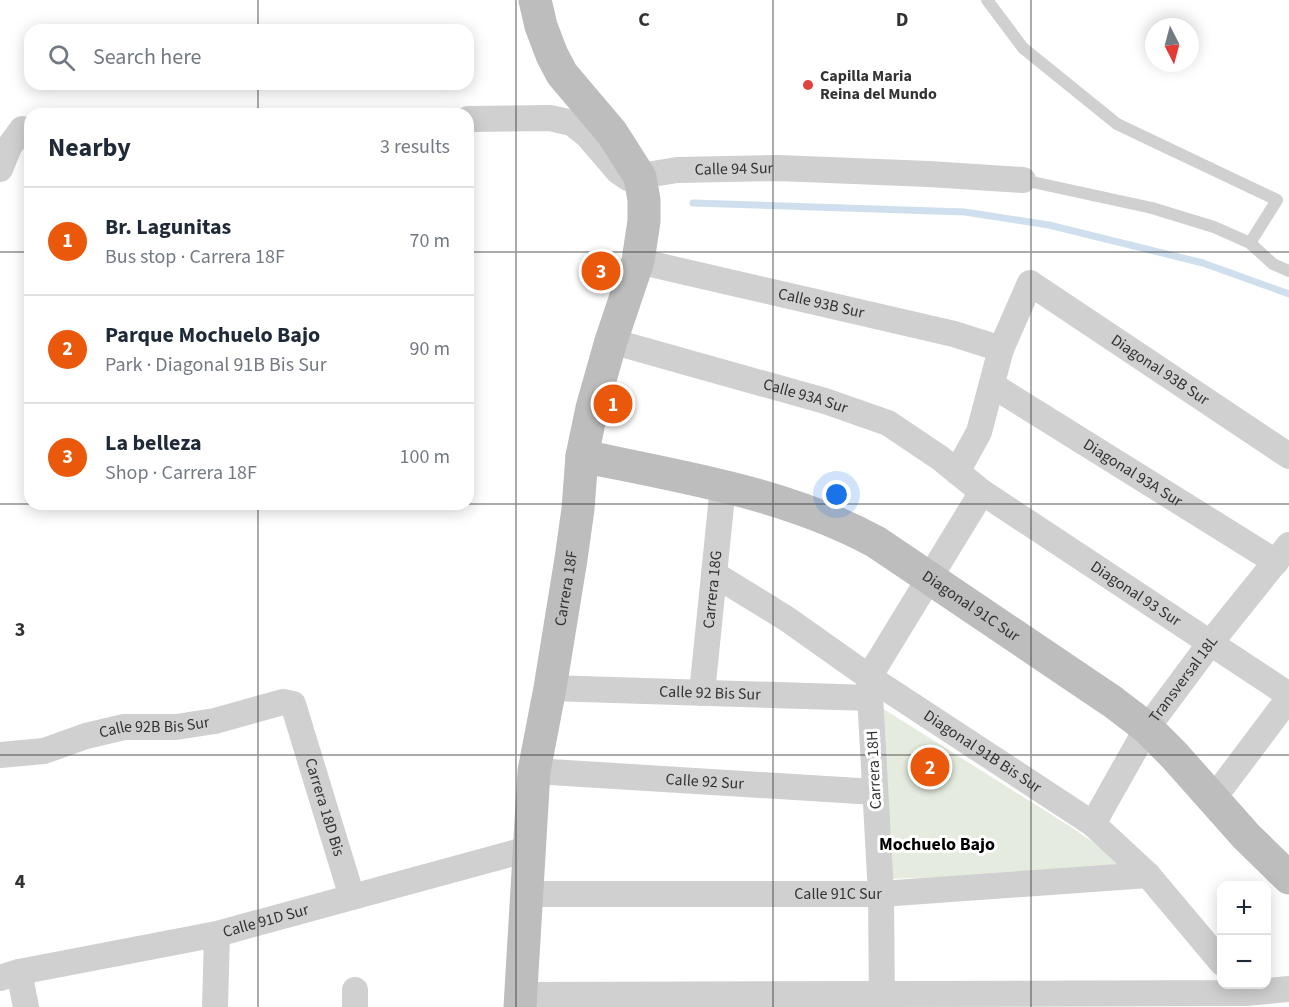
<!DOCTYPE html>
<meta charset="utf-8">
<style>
body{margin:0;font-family:"Source Sans 3",sans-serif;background:#f6f6f7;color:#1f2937}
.controls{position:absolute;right:18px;bottom:18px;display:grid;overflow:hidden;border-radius:12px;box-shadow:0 3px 15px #0003}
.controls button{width:54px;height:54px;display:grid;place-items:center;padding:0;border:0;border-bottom:2px solid #e0e1e3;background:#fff;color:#1f2937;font:30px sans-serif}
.compass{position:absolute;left:1145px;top:18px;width:54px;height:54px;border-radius:50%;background:#fff;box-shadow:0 3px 15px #0003;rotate:174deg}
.you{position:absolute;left:837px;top:495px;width:21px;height:21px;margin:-15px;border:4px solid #fff;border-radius:50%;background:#1a73e8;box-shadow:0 0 0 9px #1a73e833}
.badge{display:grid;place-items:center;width:39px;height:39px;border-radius:50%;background:#ea580c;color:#fff;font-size:20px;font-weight:700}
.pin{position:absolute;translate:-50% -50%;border:3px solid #fff;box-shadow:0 2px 6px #0006}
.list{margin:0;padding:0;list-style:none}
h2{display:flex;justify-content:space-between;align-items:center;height:78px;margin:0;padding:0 24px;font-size:26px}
h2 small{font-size:20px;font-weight:400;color:#747a83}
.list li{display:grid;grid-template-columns:39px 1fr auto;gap:18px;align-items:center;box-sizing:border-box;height:108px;padding:0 24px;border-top:2px solid #e0e1e3}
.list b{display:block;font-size:22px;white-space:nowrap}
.list p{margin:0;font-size:20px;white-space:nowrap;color:#747a83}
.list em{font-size:20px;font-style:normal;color:#747a83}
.icon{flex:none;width:33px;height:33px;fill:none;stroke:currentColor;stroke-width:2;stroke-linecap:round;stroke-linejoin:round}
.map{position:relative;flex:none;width:1289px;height:1007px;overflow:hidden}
.search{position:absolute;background:#fff;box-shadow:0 3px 15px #0003;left:24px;top:24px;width:450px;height:66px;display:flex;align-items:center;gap:15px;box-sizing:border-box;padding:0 21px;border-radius:18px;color:#747a83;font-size:22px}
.panel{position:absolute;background:#fff;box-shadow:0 3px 15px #0003;left:24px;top:108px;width:450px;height:402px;border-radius:18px}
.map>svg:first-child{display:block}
.green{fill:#e5ecdf}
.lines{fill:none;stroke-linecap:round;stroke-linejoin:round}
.stream{stroke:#d0dfed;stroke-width:7}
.lane{stroke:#d0d0d0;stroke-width:12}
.street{stroke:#d0d0d0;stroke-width:26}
.secondary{stroke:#bdbdbd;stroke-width:33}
.grid{fill:none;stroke:#333;stroke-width:1.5;stroke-opacity:0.55}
.poi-dot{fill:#e0423f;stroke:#fff;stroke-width:2}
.labels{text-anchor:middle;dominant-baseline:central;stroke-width:6;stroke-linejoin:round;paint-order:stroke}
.poi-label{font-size:16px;font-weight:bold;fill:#333;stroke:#fff;text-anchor:start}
.street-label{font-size:16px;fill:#333;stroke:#fff}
.neighbourhood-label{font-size:18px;font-weight:bold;fill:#000;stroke:#fff}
.grid-label{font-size:20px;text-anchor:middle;font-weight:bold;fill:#333;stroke:#fff;stroke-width:6;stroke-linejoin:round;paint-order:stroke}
</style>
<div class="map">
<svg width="1289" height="1007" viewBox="0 0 1289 1007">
<rect width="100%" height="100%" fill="#fff"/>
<path class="green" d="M882,708L1071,827L1135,871L888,879Z"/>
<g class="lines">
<path class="stream" d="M693,203L965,212L1049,225L1203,263L1289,294"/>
<g class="lane">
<path d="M987,0L1023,48L1117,124L1277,200L1250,243"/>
<path d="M1023,180L1152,208L1214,227L1250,243L1273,264L1289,271"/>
</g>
<g class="street">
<path id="s1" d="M468,119L550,118L572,123L587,135L618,171L628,178L677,170L778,168L929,174L1023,180"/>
<path d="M0,169L9,147L22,129"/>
<path id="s2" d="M638,261L954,334L1001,349"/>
<path id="s3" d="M611,341L825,401L888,423L940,458L982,492L1289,695"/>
<path id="s4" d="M992,385L1276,562"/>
<path id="s5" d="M957,472L979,432L1001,349L1030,283L1289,456"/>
<path id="s6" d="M714,574L787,619L869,677L1093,824L1148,875L1222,963"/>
<path id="s7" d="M550,688L870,698"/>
<path id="s8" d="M702,693L723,486"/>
<path id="s9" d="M0,755L44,751L86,736L124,727H176L215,721L283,702L293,704L352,897"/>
<path id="s10" d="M534,771L875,792"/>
<path d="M1213,799L1289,698"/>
<path id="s11" d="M1093,824L1147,728L1211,642L1289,545"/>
<path id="s12" d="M526,894H881L1148,875"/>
<path d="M19,972L26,1007"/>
<path id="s13" d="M0,978L19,972L217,934L528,849"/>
<path d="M355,990V1007"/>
<path d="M521,995L1246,993L1289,989"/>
<path d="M215,1007L217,934"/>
<path d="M882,1007L881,894L869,677L982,492"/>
</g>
<g class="secondary">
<path id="s14" d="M582,456C682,477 786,493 876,542L1113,702L1147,728L1174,755L1246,836L1289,878"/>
<path id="s15" d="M520,1007L534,771L550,688L571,559L578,509L582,456L592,408L611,341L638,261L644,221V200L640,177L612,133L562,74L552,55L541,26L535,0"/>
</g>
</g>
<path class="grid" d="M258,0V30M516,0V1007M773,0V1007M1031,0V1007M258,84V114M0,252H30M468,252H1289M0,504H30M258,504V1007M468,504H1289M0,755H1289"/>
<circle class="poi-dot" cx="808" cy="85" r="6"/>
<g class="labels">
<g class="poi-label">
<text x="820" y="76">Capilla Maria<tspan x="820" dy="18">Reina del Mundo</tspan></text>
</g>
<g class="street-label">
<text stroke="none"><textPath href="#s1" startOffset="290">Calle 94 Sur</textPath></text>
<text stroke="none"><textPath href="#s2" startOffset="188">Calle 93B Sur</textPath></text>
<text stroke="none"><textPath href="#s5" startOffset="360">Diagonal 93B Sur</textPath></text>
<text stroke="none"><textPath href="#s3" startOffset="202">Calle 93A Sur</textPath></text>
<text stroke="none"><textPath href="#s4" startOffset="166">Diagonal 93A Sur</textPath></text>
<text stroke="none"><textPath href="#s15" startOffset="422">Carrera 18F</textPath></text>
<text stroke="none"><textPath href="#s8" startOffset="104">Carrera 18G</textPath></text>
<text stroke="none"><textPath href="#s3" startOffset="590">Diagonal 93 Sur</textPath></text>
<text stroke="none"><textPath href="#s14" startOffset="422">Diagonal 91C Sur</textPath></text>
<text stroke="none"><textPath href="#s11" startOffset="171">Transversal 18L</textPath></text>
<text stroke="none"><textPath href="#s7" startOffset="160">Calle 92 Bis Sur</textPath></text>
<text stroke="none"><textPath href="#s9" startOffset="158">Calle 92B Bis Sur</textPath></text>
<text stroke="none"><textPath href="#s6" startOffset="322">Diagonal 91B Bis Sur</textPath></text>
<text transform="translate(874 770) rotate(-93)">Carrera 18H</text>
<text stroke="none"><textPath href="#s10" startOffset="171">Calle 92 Sur</textPath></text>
<text stroke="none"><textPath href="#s9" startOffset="408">Carrera 18D Bis</textPath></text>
<text stroke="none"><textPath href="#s12" startOffset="312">Calle 91C Sur</textPath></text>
<text stroke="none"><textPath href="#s13" startOffset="272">Calle 91D Sur</textPath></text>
</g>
<g class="neighbourhood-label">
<text x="937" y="844">Mochuelo Bajo</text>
</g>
</g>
<g class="grid-label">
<text x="644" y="26">C</text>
<text x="902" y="26">D</text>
<text x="20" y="636">3</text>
<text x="20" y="888">4</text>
</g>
</svg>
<div class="controls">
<button>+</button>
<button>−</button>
</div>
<svg class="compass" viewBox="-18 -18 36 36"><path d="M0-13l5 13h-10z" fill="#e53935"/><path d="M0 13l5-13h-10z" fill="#747a83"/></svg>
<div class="you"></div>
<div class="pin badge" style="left:613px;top:404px">1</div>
<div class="pin badge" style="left:930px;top:767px">2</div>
<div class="pin badge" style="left:601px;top:271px">3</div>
<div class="search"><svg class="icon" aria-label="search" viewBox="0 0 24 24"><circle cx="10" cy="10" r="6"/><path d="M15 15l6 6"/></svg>Search here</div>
<section class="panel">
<h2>Nearby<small>3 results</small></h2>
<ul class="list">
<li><span class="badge">1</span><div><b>Br. Lagunitas</b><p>Bus stop · Carrera 18F</p></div><em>70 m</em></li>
<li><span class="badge">2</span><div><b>Parque Mochuelo Bajo</b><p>Park · Diagonal 91B Bis Sur</p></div><em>90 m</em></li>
<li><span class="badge">3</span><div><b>La belleza</b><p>Shop · Carrera 18F</p></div><em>100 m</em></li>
</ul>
</section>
</div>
